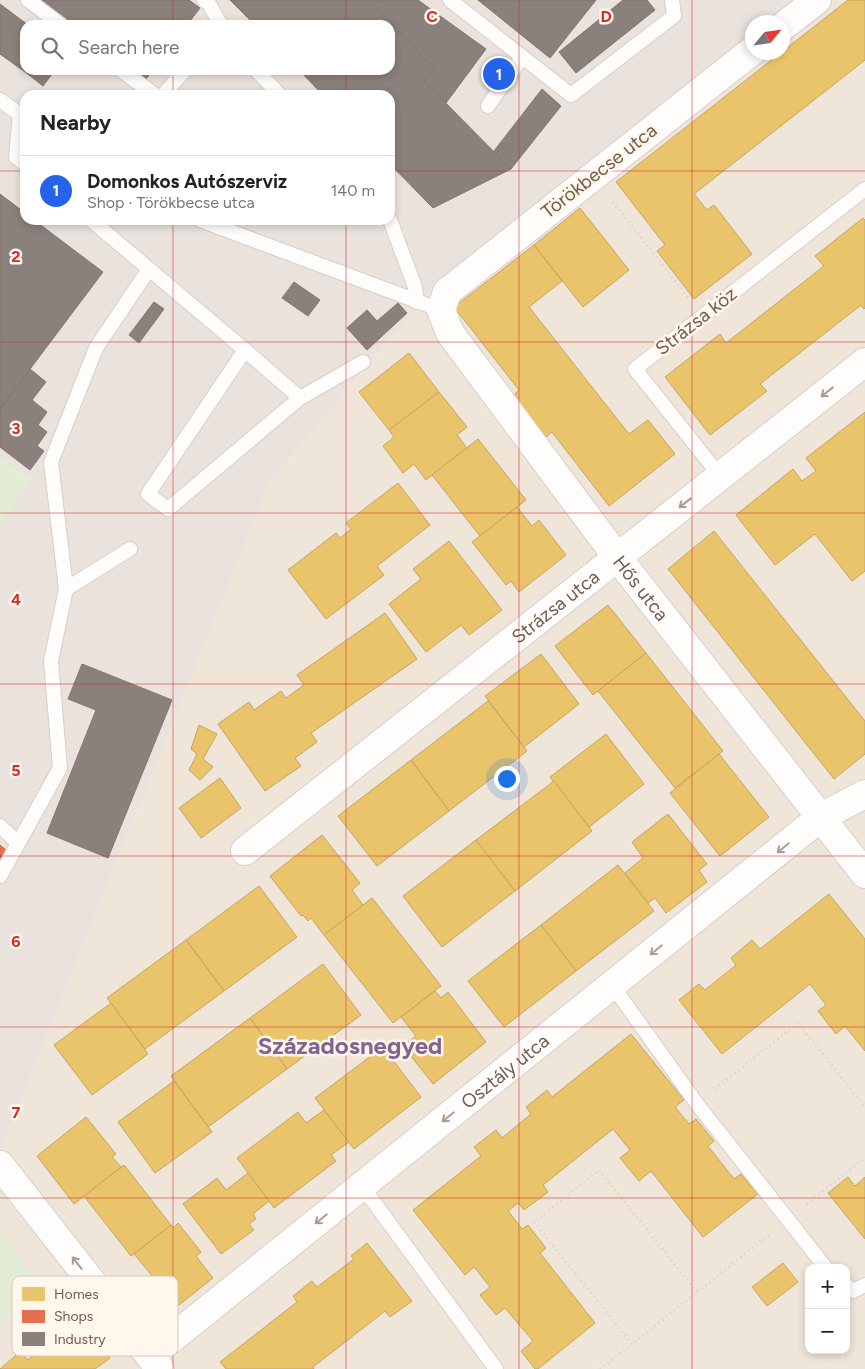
<!DOCTYPE html>
<meta charset="utf-8">
<style>
body{margin:0;font-family:Figtree,sans-serif;background:#f6f6f6;color:#222}
.controls{position:absolute;right:15px;bottom:15px;display:grid;overflow:hidden;border-radius:10px;box-shadow:0 2px 8px #0003}
.controls button{width:45px;height:45px;display:grid;place-items:center;padding:0;border:0;border-bottom:1px solid #e0e0e0;background:#fff;color:#222;font:25px sans-serif}
.compass{position:absolute;left:745px;top:15px;width:45px;height:45px;border-radius:50%;background:#fff;box-shadow:0 2px 8px #0003;rotate:61deg}
.you{position:absolute;left:506px;top:778px;width:18px;height:18px;margin:-12px;border:4px solid #fff;border-radius:50%;background:#1a73e8;box-shadow:0 0 0 8px #1a73e833}
.badge{display:grid;place-items:center;width:32px;height:32px;border-radius:50%;background:#2563eb;color:#fff;font-size:16px;font-weight:700}
.pin{position:absolute;translate:-50% -50%;border:2px solid #fff;box-shadow:0 1px 5px #0006}
.list{margin:0;padding:0;list-style:none}
h2{display:flex;justify-content:space-between;align-items:center;height:65px;margin:0;padding:0 20px;font-size:21px}
h2 small{font-size:16px;font-weight:400;color:#767676}
.list li{display:grid;grid-template-columns:32px 1fr auto;gap:15px;align-items:center;box-sizing:border-box;height:70px;padding:0 20px;border-top:1px solid #e0e0e0}
.list b{display:block;font-size:19px;white-space:nowrap}
.list p{margin:0;font-size:16px;white-space:nowrap;color:#767676}
.list em{font-size:16px;font-style:normal;color:#767676}
.icon{flex:none;width:28px;height:28px;fill:none;stroke:currentColor;stroke-width:2;stroke-linecap:round;stroke-linejoin:round}
.map{position:relative;flex:none;width:865px;height:1369px;overflow:hidden}
.search{position:absolute;background:#fff;box-shadow:0 2px 8px #0003;left:20px;top:20px;width:375px;height:55px;display:flex;align-items:center;gap:12px;box-sizing:border-box;padding:0 18px;border-radius:15px;color:#767676;font-size:19px}
.panel{position:absolute;background:#fff;box-shadow:0 2px 8px #0003;left:20px;top:90px;width:375px;height:135px;border-radius:15px}
.map>svg:first-child{display:block}
.residential{fill:#f0e5d9;fill-rule:evenodd}
.industrial{fill:#eae2dc;fill-rule:evenodd}
.green{fill:#e3edd6}
.homes{fill:#e9c46a;stroke:#c6a461}
.shops{fill:#e76f51;stroke:#c5694f}
.industry{fill:#8a817c;stroke:#84756d}
.lines{fill:none;stroke-linecap:round;stroke-linejoin:round}
.service-casing{stroke:#d6cfc9;stroke-width:16}
.minor-casing{stroke:#d6cfc9;stroke-width:30}
.path{stroke:#d8d0cb;stroke-width:3;stroke-dasharray:1 4;stroke-linecap:butt}
.service{stroke:#fefdfc;stroke-width:14}
.minor{stroke:#fefdfc;stroke-width:28}
.oneway{stroke:#ac9b92}
.grid{fill:none;stroke:#d62828;stroke-width:1;stroke-opacity:0.55}
.labels{text-anchor:middle;dominant-baseline:central;stroke-width:5;stroke-linejoin:round;paint-order:stroke}
.street-label{font-size:19px;fill:#755a4b;stroke:#fff7ec}
.district-label{font-size:24px;font-weight:bold;fill:#826391;stroke:#fff7ec}
.key{fill:#fff7ec;stroke:#d6c8bc;stroke-width:1}
.key-label{font-size:14px;fill:#755a4b}
.grid-label{font-size:16px;text-anchor:middle;font-weight:bold;fill:#d62828;stroke:#fff7ec;stroke-width:5;stroke-linejoin:round;paint-order:stroke}
</style>
<div class="map">
<svg width="865" height="1369" viewBox="0 0 865 1369">
<rect width="100%" height="100%" fill="#f7f2eb"/>
<path class="residential" d="M802,0H865V1369H0V1151L270,481L433,288L752,38V52H782V22ZM809,1268H846V1350H809Z"/>
<path class="industrial" d="M0,0H802L773,22H752V38L433,288L270,481L0,1151ZM25,25H390V70H25ZM25,95H390V220H25Z"/>
<g class="green">
<path d="M0,457L32,480L0,524Z"/>
<path d="M0,1233L43,1290L0,1323Z"/>
</g>
<g class="homes">
<path d="M848,0H865V60L694,194L707,210L714,205L752,254L694,299L657,251L665,245L616,182Z"/>
<path d="M580,208L629,270L583,307L534,245Z"/>
<path d="M863,218L865,220V308L864,309L861,305L760,384L767,391L710,435L665,377L720,334L726,343L824,266L815,256Z"/>
<path d="M534,245L562,281L529,307L629,434L648,420L675,454L609,506L552,432L546,437L513,396L519,390L454,307Z"/>
<path d="M409,353L439,392L389,430L359,392Z"/>
<path d="M439,392L467,427L457,435L467,448L426,480L414,464L403,473L383,446L394,437L389,430Z"/>
<path d="M865,412V571L852,581L815,534L775,565L736,515L793,469L802,481L816,471L806,458Z"/>
<path d="M478,439L526,500L480,536L432,475Z"/>
<path d="M398,483L430,525L377,566L384,575L326,619L288,570L336,533L340,538L351,529L346,523Z"/>
<path d="M517,507L532,526L539,520L566,555L519,592L511,581L506,585L472,542Z"/>
<path d="M714,531L865,721V754L834,779L668,569Z"/>
<path d="M449,541L502,610L469,635L461,625L426,652L389,604L421,579L413,569Z"/>
<path d="M608,605L646,653L593,695L555,646Z"/>
<path d="M385,613L417,659L311,733L317,742L295,758L301,766L265,791L218,724L249,702L254,710L281,691L286,698L304,685L297,675Z"/>
<path d="M646,653L723,751L675,788L598,691Z"/>
<path d="M541,654L579,704L524,747L485,696Z"/>
<path d="M488,701L527,751L449,811L411,760Z"/>
<path d="M199,725L217,734L203,759L213,767L200,780L189,770L197,754L191,749Z"/>
<path d="M606,734L644,784L589,827L550,777Z"/>
<path d="M719,754L769,817L720,856L670,793Z"/>
<path d="M411,760L449,811L377,866L338,816Z"/>
<path d="M220,778L241,808L201,838L179,808Z"/>
<path d="M554,781L592,831L515,891L476,840Z"/>
<path d="M668,814L707,864L699,870L707,882L666,913L655,898L648,903L625,873L643,858L632,842Z"/>
<path d="M322,835L360,883L352,890L363,905L324,935L311,918L308,921L303,915L301,916L270,876Z"/>
<path d="M476,840L515,891L442,947L403,896Z"/>
<path d="M618,865L654,911L576,971L541,925Z"/>
<path d="M259,886L297,937L224,991L186,940Z"/>
<path d="M829,894L865,939V1051L845,1026L836,1034L818,1011L826,1005L810,984L722,1054L679,1000L699,984L705,990L736,965L731,958L752,940L760,949Z"/>
<path d="M372,898L441,986L393,1023L324,935Z"/>
<path d="M541,925L576,971L504,1027L468,981Z"/>
<path d="M186,940L224,991L145,1049L107,998Z"/>
<path d="M323,964L361,1015L287,1069L250,1018Z"/>
<path d="M435,991L441,998L448,992L486,1042L433,1084L403,1046L416,1036L401,1017Z"/>
<path d="M111,1003L148,1054L92,1095L54,1045Z"/>
<path d="M250,1018L287,1069L208,1127L171,1076Z"/>
<path d="M631,1034L684,1100L675,1107L689,1124L696,1119L714,1141L708,1146L734,1179L741,1174L758,1194L703,1237L651,1171L639,1181L620,1158L630,1150L613,1129L543,1185L548,1192L524,1210L518,1203L508,1211L522,1229L528,1225L546,1248L540,1253L595,1323L538,1369H535L521,1351L533,1341L505,1308L496,1315L480,1295L490,1287L474,1267L465,1275L413,1210L481,1156L474,1147L496,1130L502,1138L531,1114L526,1107L547,1090L552,1097Z"/>
<path d="M383,1047L421,1097L354,1149L315,1098Z"/>
<path d="M174,1081L212,1132L155,1173L118,1122Z"/>
<path d="M324,1110L349,1142L331,1155L336,1161L274,1208L237,1158L298,1112L306,1123Z"/>
<path d="M86,1117L116,1154L112,1157L121,1167L74,1204L37,1156Z"/>
<path d="M124,1165L171,1225L131,1256L84,1196Z"/>
<path d="M248,1173L269,1201L253,1214L256,1219L249,1224L254,1230L221,1254L183,1204L217,1178L226,1190Z"/>
<path d="M848,1177L855,1186L865,1177V1239L828,1193Z"/>
<path d="M178,1223L201,1252L196,1256L213,1278L165,1316L143,1288L154,1278L134,1254L171,1225L173,1228Z"/>
<path d="M367,1243L412,1301L390,1317L385,1311L313,1367L314,1369H226L220,1362L297,1302L293,1296L312,1281L317,1287L354,1259L351,1256Z"/>
<path d="M783,1263L798,1282L767,1306L752,1287Z"/>
<path d="M74,1309L110,1358L95,1369H0L21,1351L27,1360L41,1350L33,1340Z"/>
</g>
<path class="shops" d="M0,845L7,851L0,861Z"/>
<g class="industry">
<path d="M42,0H189L200,8L187,25H75Z"/>
<path d="M230,0H370L435,70L424,81L511,169L433,208L390,164V95H323L299,70H390V25H255Z"/>
<path d="M370,0H418L486,49L446,103L424,81L435,70Z"/>
<path d="M478,0H596L550,58Z"/>
<path d="M623,0H647L655,10L576,73L559,52Z"/>
<path d="M0,4L28,25H25V70H26L25,72L0,54Z"/>
<path d="M26,70H55L43,86L25,72Z"/>
<path d="M134,70H153L146,79Z"/>
<path d="M542,89L561,106L511,169L494,151Z"/>
<path d="M0,194L25,213V220H34L103,272L0,409Z"/>
<path d="M294,282L320,300L308,316L282,298Z"/>
<path d="M154,302L164,309L139,343L129,335Z"/>
<path d="M398,303L407,313L367,350L347,328L367,310L377,321Z"/>
<path d="M30,369L46,382L32,400L47,412L38,425L47,432L37,446L44,451L30,470L0,447V409Z"/>
<path d="M82,664L172,700L108,858L47,833L96,710L68,699Z"/>
</g>
<g class="lines">
<defs>
<g id="service">
<path d="M28,0L61,25"/>
<path d="M204,0L209,4L221,25"/>
<path d="M450,0L571,95L674,16L672,0"/>
<path d="M121,70L155,95"/>
<path d="M256,70L280,95"/>
<path d="M163,95L185,70"/>
<path d="M0,100L25,118"/>
<path d="M488,106L522,57"/>
<path d="M20,115L16,157L25,164"/>
<path d="M91,220L149,269"/>
<path d="M200,220L441,310"/>
<path d="M390,220L415,287L417,302"/>
<path d="M245,350L300,398L363,362"/>
<path d="M720,476L635,369L865,189"/>
<path d="M66,589L51,462L96,348L149,269L245,350L148,494L168,509L300,398"/>
<path d="M0,826L18,843"/>
<path d="M0,876L60,768L51,661L66,589L130,549"/>
<path d="M612,985L697,1104L826,1268"/>
<path d="M362,1186L496,1369"/>
<path d="M846,1285L853,1291L865,1285"/>
</g>
<g id="minor">
<path d="M782,27L817,0"/>
<path id="s1" d="M752,51L447,292L441,310L450,333L617,557L865,874"/>
<path id="s2" d="M245,851L865,362"/>
<path d="M0,1165L160,1369"/>
<path id="s3" d="M150,1356L821,817L865,794"/>
</g>
</defs>
<use href="#service" class="service-casing"/>
<use href="#minor" class="minor-casing"/>
<g class="path">
<path d="M613,202L688,297"/>
<path d="M715,1089L798,1023L865,1107"/>
<path d="M807,1204L865,1158"/>
<path d="M697,1292L599,1170L534,1222L632,1344L769,1235"/>
<path d="M600,1369L632,1344"/>
</g>
<use href="#service" class="service"/>
<use href="#minor" class="minor"/>
</g>
<defs><path id="oneway-shaft" d="M-6 0H5M1.5-3L5.5 0L1.5 3" fill="none" stroke-width="1.6" stroke-linecap="round" stroke-linejoin="round" transform="scale(1.25)"/></defs>
<g class="oneway">
<use href="#oneway-shaft" transform="translate(827 392) rotate(142)"/>
<use href="#oneway-shaft" transform="translate(685 503) rotate(142)"/>
<use href="#oneway-shaft" transform="translate(783 848) rotate(141)"/>
<use href="#oneway-shaft" transform="translate(656 950) rotate(141)"/>
<use href="#oneway-shaft" transform="translate(448 1117) rotate(141)"/>
<use href="#oneway-shaft" transform="translate(321 1219) rotate(141)"/>
<use href="#oneway-shaft" transform="translate(77 1263) rotate(-128)"/>
</g>
<path class="grid" d="M173,0V25M346,0V25M519,0V1369M692,0V1369M173,70V95M346,70V95M0,171H25M390,171H865M173,220V1369M346,220V1369M0,342H865M0,513H865M0,684H865M0,856H865M0,1027H865M0,1198H865"/>
<g class="labels">
<g class="street-label">
<text transform="translate(599 171) rotate(-38)">Törökbecse utca</text>
<text transform="translate(696 321) rotate(-38)">Strázsa köz</text>
<text stroke="none"><textPath href="#s1" startOffset="751">Hős utca</textPath></text>
<text stroke="none"><textPath href="#s2" startOffset="395">Strázsa utca</textPath></text>
<text stroke="none"><textPath href="#s3" startOffset="455">Osztály utca</textPath></text>
</g>
<g class="district-label">
<text x="350" y="1045">Századosnegyed</text>
</g>
</g>
<rect x="12" y="1276" width="166" height="80" rx="8" class="key"/>
<rect x="22" y="1287" width="23" height="14" fill="#e9c46a"/>
<rect x="22" y="1310" width="23" height="13" fill="#e76f51"/>
<rect x="22" y="1332" width="23" height="14" fill="#8a817c"/>
<g class="key-label">
<text x="54" y="1299">Homes</text>
<text x="54" y="1321">Shops</text>
<text x="54" y="1344">Industry</text>
</g>
<g class="grid-label">
<text x="432" y="22">C</text>
<text x="606" y="22">D</text>
<text x="16" y="262">2</text>
<text x="16" y="434">3</text>
<text x="16" y="605">4</text>
<text x="16" y="776">5</text>
<text x="16" y="947">6</text>
<text x="16" y="1118">7</text>
</g>
</svg>
<div class="controls">
<button>+</button>
<button>−</button>
</div>
<svg class="compass" viewBox="-18 -18 36 36"><path d="M0-13l5 13h-10z" fill="#e53935"/><path d="M0 13l5-13h-10z" fill="#767676"/></svg>
<div class="you"></div>
<div class="pin badge" style="left:499px;top:74px">1</div>
<div class="search"><svg class="icon" aria-label="search" viewBox="0 0 24 24"><circle cx="10" cy="10" r="6"/><path d="M15 15l6 6"/></svg>Search here</div>
<section class="panel">
<h2>Nearby<small></small></h2>
<ul class="list">
<li><span class="badge">1</span><div><b>Domonkos Autószerviz</b><p>Shop · Törökbecse utca</p></div><em>140 m</em></li>
</ul>
</section>
</div>
